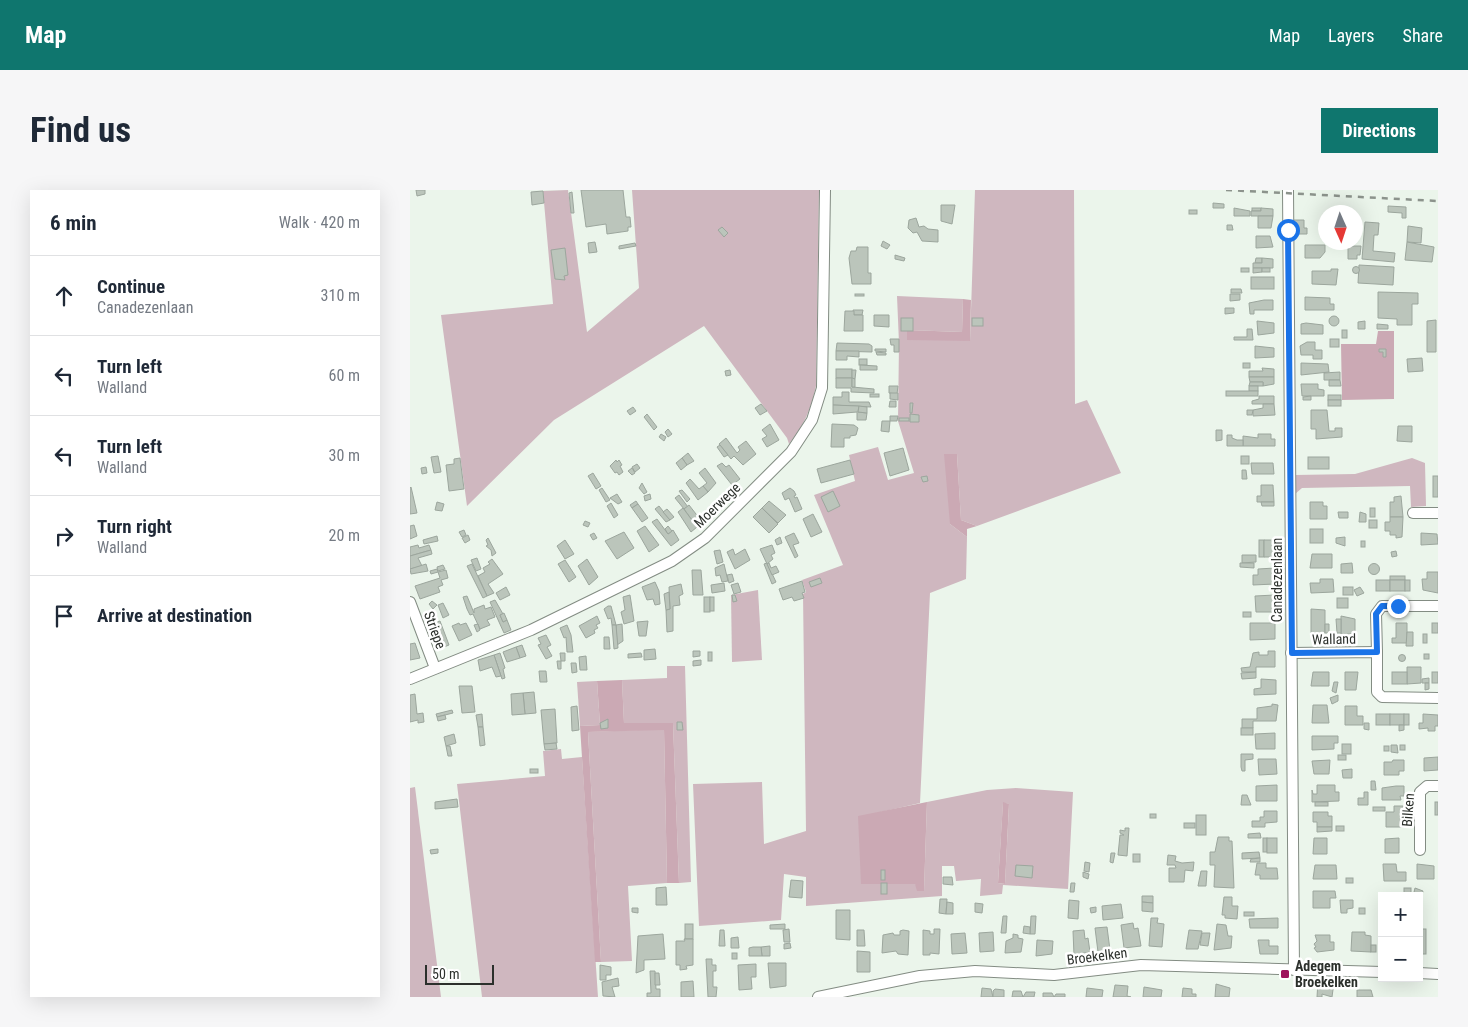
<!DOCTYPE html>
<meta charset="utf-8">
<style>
body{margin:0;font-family:"Roboto Condensed",sans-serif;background:#f6f6f7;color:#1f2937}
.controls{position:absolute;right:15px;bottom:15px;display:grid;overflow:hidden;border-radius:0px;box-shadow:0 5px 20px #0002}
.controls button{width:45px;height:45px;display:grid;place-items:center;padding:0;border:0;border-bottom:1px solid #e0e1e3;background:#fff;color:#1f2937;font:25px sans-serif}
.compass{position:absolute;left:908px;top:15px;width:45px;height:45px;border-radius:50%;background:#fff;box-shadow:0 5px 20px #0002;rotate:177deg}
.scale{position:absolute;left:15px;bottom:12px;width:69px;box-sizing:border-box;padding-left:5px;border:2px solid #2c302c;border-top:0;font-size:14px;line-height:18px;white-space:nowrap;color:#2c302c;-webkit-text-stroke:4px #fff;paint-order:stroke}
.stop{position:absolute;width:15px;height:15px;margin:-11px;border:4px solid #1a73e8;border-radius:50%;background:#fff}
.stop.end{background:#1a73e8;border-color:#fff;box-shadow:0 1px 5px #0008}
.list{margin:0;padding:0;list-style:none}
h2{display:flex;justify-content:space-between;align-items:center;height:65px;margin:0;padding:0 20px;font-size:21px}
h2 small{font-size:16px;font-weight:400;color:#747a83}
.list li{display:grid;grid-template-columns:32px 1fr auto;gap:15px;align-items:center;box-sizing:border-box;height:80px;padding:0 20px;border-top:1px solid #e0e1e3}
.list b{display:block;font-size:19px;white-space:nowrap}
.list p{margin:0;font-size:16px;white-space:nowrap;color:#747a83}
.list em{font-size:16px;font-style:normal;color:#747a83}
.icon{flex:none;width:28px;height:28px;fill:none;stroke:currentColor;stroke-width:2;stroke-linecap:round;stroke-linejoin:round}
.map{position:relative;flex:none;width:1028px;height:807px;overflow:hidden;border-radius:0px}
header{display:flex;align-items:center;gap:30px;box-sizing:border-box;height:70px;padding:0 25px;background:#0f766e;color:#fff}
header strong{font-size:24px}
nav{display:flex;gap:28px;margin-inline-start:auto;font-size:18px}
.intro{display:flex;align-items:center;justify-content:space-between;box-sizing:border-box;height:120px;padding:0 30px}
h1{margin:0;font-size:35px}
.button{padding:12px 22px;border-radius:0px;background:#0f766e;color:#fff;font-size:18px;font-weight:700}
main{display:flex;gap:30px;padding:0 30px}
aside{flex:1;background:#fff;border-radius:0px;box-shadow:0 5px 20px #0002}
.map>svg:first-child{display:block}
.green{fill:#cfb7bf;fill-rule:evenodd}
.forest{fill:#cba9b4}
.building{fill:#bbc5bb;stroke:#9ca69d}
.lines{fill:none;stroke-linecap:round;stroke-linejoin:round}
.minor-casing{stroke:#838c83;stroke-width:12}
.minor{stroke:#fff;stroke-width:10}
.rail{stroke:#8c938c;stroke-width:2.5;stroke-dasharray:6 6;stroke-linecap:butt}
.route{stroke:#1a73e8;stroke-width:6}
.poi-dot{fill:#9f125d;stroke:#fff;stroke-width:2}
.labels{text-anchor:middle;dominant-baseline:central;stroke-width:5;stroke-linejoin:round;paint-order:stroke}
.street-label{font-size:14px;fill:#2c302c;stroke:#fff}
.poi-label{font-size:14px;font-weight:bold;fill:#2c302c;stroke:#fff;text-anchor:start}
</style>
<header>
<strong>Map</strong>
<nav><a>Map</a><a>Layers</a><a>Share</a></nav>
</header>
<div class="intro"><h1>Find us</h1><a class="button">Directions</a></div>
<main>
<aside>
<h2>6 min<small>Walk · 420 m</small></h2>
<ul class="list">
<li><svg class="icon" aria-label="ahead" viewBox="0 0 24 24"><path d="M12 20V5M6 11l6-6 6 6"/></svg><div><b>Continue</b><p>Canadezenlaan</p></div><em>310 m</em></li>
<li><svg class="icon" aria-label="left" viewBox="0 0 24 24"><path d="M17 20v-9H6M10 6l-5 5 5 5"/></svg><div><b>Turn left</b><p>Walland</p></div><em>60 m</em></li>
<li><svg class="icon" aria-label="left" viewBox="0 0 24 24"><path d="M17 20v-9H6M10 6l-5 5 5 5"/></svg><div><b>Turn left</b><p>Walland</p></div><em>30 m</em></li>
<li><svg class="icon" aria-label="right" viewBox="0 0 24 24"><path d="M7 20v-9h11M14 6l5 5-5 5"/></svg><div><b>Turn right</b><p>Walland</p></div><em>20 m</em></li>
<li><svg class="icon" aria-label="arrive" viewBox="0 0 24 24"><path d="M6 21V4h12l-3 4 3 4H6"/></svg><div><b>Arrive at destination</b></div></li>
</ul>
</aside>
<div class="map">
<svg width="1028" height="807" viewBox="0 0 1028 807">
<rect width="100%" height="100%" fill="#ebf5eb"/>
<g class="green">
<path d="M158,0L177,142L229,98L222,0H409L406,196C400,222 395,233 379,254L377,248L294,136L144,230L57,316L31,125L143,114L133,1Z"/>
<path d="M565,0H664L665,214L677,210L711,283L567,336L551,330L547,264L540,334L557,347L556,389L520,403L510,613L449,627L505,694L514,701L517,612L577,600L606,598L663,602L658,699L593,695L592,704L570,706L571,689L546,691L544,676H532V706L396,716V687L374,684L371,730L289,736L283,594L352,592L354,654L396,641L393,404L396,402L392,390L433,375L404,305L445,291L439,265L468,257L478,290L504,283L488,231L489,153L487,106L553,109L552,142L497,140L560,151ZM593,613L599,614L595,694L588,693Z"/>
<path d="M1002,268L1015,273L1016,316L1001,317L1000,296L892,298L885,304V285L945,284Z"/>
<path d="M348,400L352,470L322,472L321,405Z"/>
<path d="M257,476H275L281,692L269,693L263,533H214L212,490L257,488Z"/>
<path d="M187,491L190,535L170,536L167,492Z"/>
<path d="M254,539L257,693L218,696L222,771L191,772L178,542Z"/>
<path d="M151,559L152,569L172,567L188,807H72L47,594L135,586L133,561Z"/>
<path d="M5,597L31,807H0V598Z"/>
</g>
<g class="forest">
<path d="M553,109L561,110L560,151L497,150V140L552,142Z"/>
<path d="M968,141H984V209L932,210L931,154H966Z"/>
<path d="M534,264H547L551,330L567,336L557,339V347L540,334Z"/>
<path d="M212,490L214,533H263L269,693H257L254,540L178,542L191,772H185L170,536L190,535L187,491Z"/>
<path d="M517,612L514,701H507L505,694H451L448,626Z"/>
<path d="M593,612L599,614L595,694L588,693Z"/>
</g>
<g class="building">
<path d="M6,0H15V4L7,6Z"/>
<path d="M171,0H213L216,27H220L221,37H218V41L197,44L196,34L176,37Z"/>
<path d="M133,1L134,13L122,15L121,2Z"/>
<path d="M162,2L164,23H161L159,3Z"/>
<path d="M803,13L814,14V18H803Z"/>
<path d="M531,15H545L542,34L531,31Z"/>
<path d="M978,16L996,17V28H992V23L978,22Z"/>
<path d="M824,18L840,21V26H824Z"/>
<rect x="842" y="18" width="9" height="3"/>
<path d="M851,18L863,19V26H841V21H851Z"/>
<rect x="779" y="20" width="8" height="4"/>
<path d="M848,26H863L861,38H848Z"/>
<path d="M506,28L509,37L514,36L518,39L528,40V52L512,51L507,42L503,43L498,38L499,30Z"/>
<path d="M883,30H894V38H897V44H883Z"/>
<path d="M955,32L969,33L968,45H964L963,61L985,63L984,72L952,69Z"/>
<path d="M817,35H822L823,40H817Z"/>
<path d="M998,36L1012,38L1011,53L997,52Z"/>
<path d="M312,37L318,43L314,47L308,40Z"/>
<path d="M846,46H860L863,57L846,58Z"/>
<path d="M473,51L480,55L477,59L471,56Z"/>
<path d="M185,52L187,62L179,63L178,53Z"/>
<rect x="928" y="52" width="9" height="5"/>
<path d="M997,52L1024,57L1022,72L995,70Z"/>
<path d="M225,53L226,56L209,59V56Z"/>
<path d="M895,55H915V62L910,68H895Z"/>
<path d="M938,56H951L950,65H947V69H938Z"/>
<path d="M447,57H458V83H461V94H442L439,68L441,61H446Z"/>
<path d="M155,58L158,85L154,86L155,90L145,89L141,60Z"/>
<path d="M485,65L495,68L494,71L485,69Z"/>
<path d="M846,68H852V73H845Z"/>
<path d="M852,68L863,69V78H843V73H852Z"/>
<path d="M949,75L984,77L983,95L948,93Z"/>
<circle cx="946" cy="80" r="3.5"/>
<rect x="831" y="78" width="8" height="4"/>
<path d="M843,78H852V82L843,83Z"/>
<rect x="852" y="78" width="8" height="4"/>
<path d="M921,79H928L926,95L902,94V81H921Z"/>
<rect x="841" y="87" width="23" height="12"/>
<path d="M821,99H831L832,103H821Z"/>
<path d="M968,102L1008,103V114H1002V135H987V129L968,128Z"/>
<rect x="445" y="104" width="9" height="2"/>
<path d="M820,104H830V110L820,111Z"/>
<path d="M895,107L920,108V114H924V120H895Z"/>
<path d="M854,110H863V120H844V124H840L839,113Z"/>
<path d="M815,118H824V123L815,124Z"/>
<path d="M443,120H453L452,125H444Z"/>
<path d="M435,121H444V125H453V141H434Z"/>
<path d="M464,125H479V137L464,136Z"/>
<circle cx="924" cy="131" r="5"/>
<rect x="491" y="128" width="12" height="13"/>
<rect x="562" y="128" width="11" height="8"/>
<path d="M1026,130V162H1017V131Z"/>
<path d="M847,131L864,133V143L848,145Z"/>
<path d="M955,131V139H948V132Z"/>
<path d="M896,133L913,135V144H891V134Z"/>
<path d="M967,134L978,135V139H967Z"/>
<path d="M837,139H842L843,150H824V147H837Z"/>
<rect x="932" y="140" width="5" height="8"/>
<path d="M480,149H489V162H484V155H481Z"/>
<rect x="920" y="149" width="9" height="8"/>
<path d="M897,152H905V160H912V169H903V165H891L890,156Z"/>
<path d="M427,153L459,154L462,156V162L426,161Z"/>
<path d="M845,156L864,158V167L845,168Z"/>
<path d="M465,159H476V162L465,161Z"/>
<path d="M969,159H976V167H973V162H969Z"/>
<path d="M426,161H449V167L437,166V170H426Z"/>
<path d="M466,162L476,163V165H467Z"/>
<path d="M1012,168L1013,181L998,182L997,169Z"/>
<rect x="449" y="169" width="8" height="6"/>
<rect x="833" y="173" width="7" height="5"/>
<path d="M891,173L918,174L919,182L891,185Z"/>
<path d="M450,175L467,176V180H450Z"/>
<path d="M852,178L864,179V187H839V181H853Z"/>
<rect x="426" y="179" width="16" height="9"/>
<path d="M320,180L321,185L316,186L315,181Z"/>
<path d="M442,180H446L445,189L442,188Z"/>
<path d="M930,182V190H914V183Z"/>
<path d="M839,187H864V194L853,196V192H840Z"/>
<path d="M426,188H442V197L464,199V203L441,202V198H426Z"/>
<path d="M442,188L445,189V197H442Z"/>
<path d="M919,190H930L931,196H919Z"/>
<path d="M840,192H853V196H839Z"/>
<path d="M891,194H908V199L914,200V206H892Z"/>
<path d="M479,196H488L487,204L479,203Z"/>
<rect x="839" y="196" width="9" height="5"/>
<rect x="816" y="201" width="32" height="5"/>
<path d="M432,202H439V212H459L461,217L423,215V207H432Z"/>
<path d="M480,203H488V210L480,209Z"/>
<rect x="460" y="204" width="9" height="3"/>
<rect x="918" y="205" width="13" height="5"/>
<path d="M849,206H864V214H842V211L849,209Z"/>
<path d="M901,206V210H893V207Z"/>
<rect x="918" y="210" width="13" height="6"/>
<path d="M480,211H486V217H479Z"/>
<path d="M500,213H503L502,223H500Z"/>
<path d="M351,214L357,221L350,225L345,218Z"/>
<path d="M853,214H864L865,225L843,226V220L853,218Z"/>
<path d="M423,215L449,216L448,222L457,223L456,230H447V222L423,224Z"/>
<path d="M449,216L457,217V223L448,222Z"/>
<path d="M223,217L226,221L220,225L217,221Z"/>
<path d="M837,220H843L842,225H837Z"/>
<path d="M901,220H917L919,241H925V238H932V247L906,249V239H901Z"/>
<path d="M237,224L247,237L244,240L234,227Z"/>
<path d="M500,224L509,225V232H500Z"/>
<path d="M480,226H488L487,231H480Z"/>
<rect x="489" y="228" width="10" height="3"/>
<path d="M472,231H480L479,242L471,241Z"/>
<path d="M360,234L369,250L357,257L352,249L357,246L352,240Z"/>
<path d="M422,234L444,235L448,238L446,245L440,246V248H434V257H421Z"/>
<path d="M988,236H1002V252L987,251Z"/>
<path d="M258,239L262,244L258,247L255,242Z"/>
<path d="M806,240H812V250L806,251Z"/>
<path d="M251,244L256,247L254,251L249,247Z"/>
<path d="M848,244H861V249H865V256H833V246L848,248Z"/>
<path d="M817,245H822V248L827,250H833V256H817Z"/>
<path d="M316,248L327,263L330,260L328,257L336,251L346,264L333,275L324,266L321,269L309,254Z"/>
<path d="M310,255L318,265L314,267L307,257Z"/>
<path d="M493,258L499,280L480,286L474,263Z"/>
<path d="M278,263L284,271L277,275L272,268Z"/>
<path d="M28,266L31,282L24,283L21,267Z"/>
<rect x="831" y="266" width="8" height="8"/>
<rect x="898" y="267" width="21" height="12"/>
<path d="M50,268L54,299L39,301L36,275L44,274V269Z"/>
<path d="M272,268L277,275L271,280L266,273Z"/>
<path d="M206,270L207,272L209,270L212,275L210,276L213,282L209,285L207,282L205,283L200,276Z"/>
<path d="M440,270L444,284L411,293L407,279Z"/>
<path d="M312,273L316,277L319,275L330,289L322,295L307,276Z"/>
<path d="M841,273H863L864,284H842Z"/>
<path d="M227,274L230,278L225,282L222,277Z"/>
<path d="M16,277L17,283L12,284L11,278Z"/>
<path d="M222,278L225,283L222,285L218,281Z"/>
<path d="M295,278L306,293L298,302L293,296L297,293L289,283Z"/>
<path d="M832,280H836L837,289H832Z"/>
<path d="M183,283L191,296L186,299L178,286Z"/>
<path d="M517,286L518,291L513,292L511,287Z"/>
<rect x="1023" y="286" width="5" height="21"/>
<path d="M280,289L289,299L293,296L298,302L288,310L276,293Z"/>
<path d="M232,293L237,302L234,304L229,298Z"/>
<path d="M851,295H863L864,312H847V306H851Z"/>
<path d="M1,297L7,323L0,324V298Z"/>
<path d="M192,298L200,310L196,312L189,300Z"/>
<path d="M380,298L384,301L386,305L384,306L385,308L387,307L392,319L385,322L379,308L375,310L372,303Z"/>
<path d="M272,300L280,309L277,312L269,301Z"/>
<path d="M423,301L430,316L418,322L411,307Z"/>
<path d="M207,304L212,312L208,314L200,308Z"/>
<path d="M240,304L241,309L235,311L234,306Z"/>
<path d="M269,305L278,317L274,319L265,308Z"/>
<path d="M991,306L993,327H980V312H984V307Z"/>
<path d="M226,311L228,314L222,318L220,315Z"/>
<path d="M359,311L376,325L368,333L352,318Z"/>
<path d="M27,312L34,314L32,321L25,320Z"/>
<path d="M851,312H864V316H852Z"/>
<path d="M900,312H913V316H917V329H900Z"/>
<path d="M201,313L208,325L204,328L197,316Z"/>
<path d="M228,314L238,328L232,332L222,318Z"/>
<path d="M279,315L293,333L287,337L274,319Z"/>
<path d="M249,316L260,330L256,332L245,319Z"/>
<path d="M273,318L287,337L281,342L268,322Z"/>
<path d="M352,318L368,334L359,343L343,327Z"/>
<rect x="960" y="318" width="5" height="9"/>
<path d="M257,319L264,327L260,330L253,322Z"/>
<path d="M928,322H938V328H929Z"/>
<path d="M950,322L956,324V332H949Z"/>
<path d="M403,324L412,342L401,347L393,329Z"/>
<path d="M980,327H993L992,347L986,348V345H980V341H975V332H980Z"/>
<path d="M247,329L258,344L263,340L269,350L261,356L242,332Z"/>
<rect x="959" y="330" width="8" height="8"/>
<path d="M175,331L180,333L178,337L173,335Z"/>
<path d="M4,335L7,346L0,349V336Z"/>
<path d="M235,336L249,355L239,362L227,341Z"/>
<path d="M258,336L262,341L258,344L255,339Z"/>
<rect x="900" y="339" width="13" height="14"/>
<path d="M54,340L56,345L52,347L49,342Z"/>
<path d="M214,342L224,358L207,369L195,351Z"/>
<path d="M184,343L187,348L183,350L180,345Z"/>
<path d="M384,343L389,353L383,355L388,366L385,368L375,347Z"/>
<path d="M1011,343L1027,344L1028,354L1011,355Z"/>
<path d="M58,345L60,350L55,353L52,348Z"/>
<path d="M27,346L28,351L14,354L13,350Z"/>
<path d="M370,347L372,353L367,355L365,350Z"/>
<path d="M935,347V356L926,353V348Z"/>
<path d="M78,348L86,363L82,366L81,360L76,356L78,355L76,350Z"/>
<path d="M155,350L164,364L155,369L147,356Z"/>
<rect x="849" y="350" width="5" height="17"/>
<path d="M854,350H864L863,367H854Z"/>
<rect x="951" y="351" width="4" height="6"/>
<path d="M8,355L9,358L19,355L21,360L0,366V357Z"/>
<path d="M362,355L365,363L361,365L363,369L357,374L350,359Z"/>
<path d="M323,359L325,365L335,359L340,370L325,379L317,362Z"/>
<path d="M21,360L22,364L8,368L12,376L0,379V366Z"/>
<path d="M310,360L313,372L307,374L304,361Z"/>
<path d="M986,361L987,366L982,367L981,362Z"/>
<path d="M902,364H922V378H900Z"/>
<path d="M832,365H846V372L832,373Z"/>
<path d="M67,368L71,379L66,381L61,370Z"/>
<path d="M82,369L93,384L78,394L84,403L77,406L68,386L75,382L73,378L80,374L78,372Z"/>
<path d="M177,369L188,387L179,395L168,376Z"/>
<path d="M155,370L166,387L159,392L148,374Z"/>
<path d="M357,373L366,392L362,394L354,374Z"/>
<path d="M359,373L361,378L366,376L369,382L362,385L357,374Z"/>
<path d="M830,373H844V378L830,377Z"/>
<path d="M942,373L943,383H931V374Z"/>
<circle cx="964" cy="379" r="5.5"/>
<path d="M16,374L18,381L1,384L0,379Z"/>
<path d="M62,374L77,406L73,408L57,376Z"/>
<path d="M314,374L318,391L312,392L310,385L306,386L305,378Z"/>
<path d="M33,375L35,379L28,381L27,377Z"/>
<path d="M865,378V394L843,395V385H848V379Z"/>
<path d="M27,379L28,382L21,384L20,381Z"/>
<path d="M36,380L38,388L31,390L33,395L28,397L30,402L10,409L5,396L30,388L28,382Z"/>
<path d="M282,380H291L293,405H283Z"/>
<path d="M1017,382H1028V403L1013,400L1012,389H1017Z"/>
<path d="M322,384L324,391L319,393L317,385Z"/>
<rect x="980" y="386" width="15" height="4"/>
<path d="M410,388L412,393L401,397L399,392Z"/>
<path d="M910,389H923L924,402L901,403L900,393H910Z"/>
<rect x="966" y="390" width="14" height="11"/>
<rect x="980" y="390" width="15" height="11"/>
<rect x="995" y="390" width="5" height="11"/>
<path d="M392,391L395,402L392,403L394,408L384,411L382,407L373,410L369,399Z"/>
<path d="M245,392L249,401L250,414L245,415L243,409L237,410L232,397Z"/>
<path d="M314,393L315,401L302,403L301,395Z"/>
<path d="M328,393L331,402L324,404L321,395Z"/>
<path d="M271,394L273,404L269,406L270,415L263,416V441L257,442L256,420L260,419L259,397Z"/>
<path d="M96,397L100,405L90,410L86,403Z"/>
<rect x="933" y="397" width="10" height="8"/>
<path d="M950,397L954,403L947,406L944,400Z"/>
<path d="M259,402L260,419L256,420L254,404Z"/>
<path d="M220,405L224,431L214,434L211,422L215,420L213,407Z"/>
<path d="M322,405H325L327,411L323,412Z"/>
<path d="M865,405V422H846L845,406Z"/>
<path d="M57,406L64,423V419L74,415L75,419L81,417L85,427L77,430L80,435L70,439L63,424L60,425L57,419L53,407Z"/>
<rect x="294" y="407" width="6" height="15"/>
<rect x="300" y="407" width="4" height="14"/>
<rect x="927" y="408" width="11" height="10"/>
<path d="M85,410L93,424L90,425L93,432L97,430L101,440L94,443L80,412Z"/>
<path d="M22,411L27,415L23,419L19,414Z"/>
<path d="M33,413L39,425L33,428L28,415Z"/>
<path d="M198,416H201L206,435H202L201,428L198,429L194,419Z"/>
<path d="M901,419L915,420V443L901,444Z"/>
<rect x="833" y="422" width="8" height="5"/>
<path d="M94,423L97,430L93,432L90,425Z"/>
<path d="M187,426L190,433L186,435L188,438L184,440L185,443L176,448L169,436Z"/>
<path d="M931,426L945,429V444H931Z"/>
<path d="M926,429H931V443H927Z"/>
<path d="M30,431L39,455L29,459L20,435Z"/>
<path d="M238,431L236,446H229L227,432Z"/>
<path d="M49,433L50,435L56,433L62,445L49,451L42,436Z"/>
<path d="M840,433H865V449L840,450Z"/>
<path d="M986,433H997V453H982V448H986Z"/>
<rect x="1022" y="433" width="6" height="10"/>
<path d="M68,434L70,440L67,442L64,435Z"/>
<path d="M212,434L213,451L207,455L206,435Z"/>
<path d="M915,434H919V441L917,443H915Z"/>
<path d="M157,435L161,445L163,462H157L156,447L154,448L150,438Z"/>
<path d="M202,435H206L208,458L204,459Z"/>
<path d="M997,442H1003V456H996Z"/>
<rect x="1013" y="444" width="4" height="9"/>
<path d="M136,445L141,455L137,457L142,466L136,469L128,455L131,454L128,448Z"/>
<path d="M923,446V453H913V446Z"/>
<path d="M194,447H199L200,459H194Z"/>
<path d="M5,453L10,468L0,470V454Z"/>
<path d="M112,455L116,466L110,468L106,457Z"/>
<path d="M106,457L110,468L97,472L93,462Z"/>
<path d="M245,459L246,469L234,470V460Z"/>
<path d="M283,461H290V466L283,467Z"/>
<path d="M858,461H865V477H846V482H832L831,478L840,477L843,463L849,462V465H858Z"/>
<rect x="298" y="462" width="4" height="9"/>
<path d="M90,463L95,478L93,479L95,488L92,489L84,465Z"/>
<path d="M150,463H155V471H151Z"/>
<path d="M231,463L232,467L218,468V464Z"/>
<rect x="1014" y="464" width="5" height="5"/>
<circle cx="992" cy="468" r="3.5"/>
<path d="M84,465L91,486L86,487L82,477L70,481L68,470Z"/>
<path d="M176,466L177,480H170L169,467Z"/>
<path d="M291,470V475L283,476V471Z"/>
<path d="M147,471H151V479H148Z"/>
<path d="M161,473H166L167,482L162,483Z"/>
<path d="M997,477H1011V493L997,494Z"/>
<path d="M129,481H136L137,492H130Z"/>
<path d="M846,482V488L832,489L831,483Z"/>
<path d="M903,482H919V496H901Z"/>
<path d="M935,482H948L946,500H935Z"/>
<rect x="982" y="482" width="15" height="12"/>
<rect x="1022" y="482" width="6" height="11"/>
<path d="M1019,488V493H1012V489Z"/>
<path d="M851,489L866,490V504L844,505V499L851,498Z"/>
<path d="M924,492H928L926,503L922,501Z"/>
<path d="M1015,493H1019V499L1015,500Z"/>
<path d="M49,496H62L65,522L52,523Z"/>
<path d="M124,502L126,523L115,524L113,503Z"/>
<path d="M113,503L115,524L102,525L101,504Z"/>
<path d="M5,504L7,524L13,523L14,532L8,533V530L0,532V505Z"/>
<path d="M928,505V511L922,514L920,508Z"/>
<path d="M862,514L868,515L866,531H843V538H832V529H847V518L862,516Z"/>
<path d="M903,515H917L919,533H902Z"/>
<path d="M167,516L169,540L162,541L161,517Z"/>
<path d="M935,516H947V526H953V535H935Z"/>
<path d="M145,519L147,553L134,554L131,520Z"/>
<path d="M42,520L43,523L27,527L26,524Z"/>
<path d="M72,524L73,537H68L66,525Z"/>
<rect x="966" y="524" width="14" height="11"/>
<rect x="980" y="524" width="14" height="11"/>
<rect x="994" y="524" width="5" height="11"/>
<path d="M1013,524L1028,525V536H1025V541H1018V538L1009,539V533H1013Z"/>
<path d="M35,525L36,529L28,531L27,527Z"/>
<path d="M198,529V538L191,539L190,533Z"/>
<path d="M267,532H272L273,540H267Z"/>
<path d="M954,533H959V540L954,539Z"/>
<path d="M989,535H994V540L989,541Z"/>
<path d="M68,537H73L75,555L70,556Z"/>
<rect x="831" y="538" width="12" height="7"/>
<path d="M865,543V559H846L845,544Z"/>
<path d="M44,544L46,553L36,556L34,547Z"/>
<path d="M902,546H928V553H924V559L902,560Z"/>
<path d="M146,553L147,559L135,560L134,554Z"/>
<rect x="932" y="554" width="9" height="10"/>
<path d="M981,555H987L988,563L981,562Z"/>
<rect x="990" y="555" width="5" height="5"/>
<path d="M36,556H40L42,566H38Z"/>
<rect x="974" y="556" width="5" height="5"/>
<path d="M831,564H843V569L835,570V581H832L831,577Z"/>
<rect x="928" y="565" width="8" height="5"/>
<path d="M1028,567V580L1014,581V568Z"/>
<path d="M848,569H866L867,584L849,585Z"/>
<path d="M920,570L919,584H904L902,571Z"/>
<path d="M983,570H994V581H989V585H974V572H982Z"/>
<rect x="120" y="579" width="8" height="4"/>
<path d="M942,579V588H933L932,580Z"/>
<path d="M961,591H965L966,600H961Z"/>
<path d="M867,595V611H846V596Z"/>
<path d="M907,595H925V602H929V611L902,612V600L903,604H907Z"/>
<path d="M986,596H994V606H990L991,610H972V598Z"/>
<path d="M954,602H958V615H948V608H954Z"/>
<path d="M832,605H837L841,615H831Z"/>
<path d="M47,609L48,617L25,619V612Z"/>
<rect x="905" y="612" width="13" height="4"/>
<rect x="1025" y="612" width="3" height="13"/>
<path d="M984,616H993V631H995V637H976V622H984Z"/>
<rect x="963" y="617" width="12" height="4"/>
<path d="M854,621H867V632L855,633V637H842V631H850V627H854Z"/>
<path d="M903,622H918V626H922V637H907V632H903Z"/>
<rect x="740" y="624" width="6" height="4"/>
<rect x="786" y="625" width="10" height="20"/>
<rect x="774" y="633" width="11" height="5"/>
<rect x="926" y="636" width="8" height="5"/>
<path d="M907,637H922V641L907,642Z"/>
<path d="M715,638H719L717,666L708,665L710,645H714L710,643V640L715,641Z"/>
<path d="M850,643L851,648H838V644Z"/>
<path d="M808,647H819V651H822L824,698L804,697L805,675H800V662H805Z"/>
<rect x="853" y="648" width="4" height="14"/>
<rect x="857" y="648" width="10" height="15"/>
<path d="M904,648H917V664H903Z"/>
<path d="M989,648V663H975V649Z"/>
<path d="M28,659V663L21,664L20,660Z"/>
<path d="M849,662L850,668L832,669V663Z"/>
<path d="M701,663H705L703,673L700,672Z"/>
<rect x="723" y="664" width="7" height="8"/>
<path d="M758,665L766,666L765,671L772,673L784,672L783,681L775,680L774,692H759V678H766L765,675H757Z"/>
<path d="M850,668V672H840L841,669Z"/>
<path d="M675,672L680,673L679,682L674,681Z"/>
<path d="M847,673H856V678H867L868,689H850V685H845Z"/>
<path d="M973,674H986L987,682H996V691H974Z"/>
<path d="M1007,674L1024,676V689H1007Z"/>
<path d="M606,675L623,676L622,688L605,686Z"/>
<path d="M905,675H926L927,689H903Z"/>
<rect x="471" y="680" width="4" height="10"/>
<path d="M791,681H797L796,696H788Z"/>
<path d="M673,682L679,684L678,689L673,687Z"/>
<path d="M533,687H542L543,695L533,694Z"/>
<rect x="936" y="688" width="7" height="5"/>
<path d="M381,690L393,691L392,708L379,707Z"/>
<rect x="471" y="693" width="6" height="11"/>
<path d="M661,693H665L664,702H660Z"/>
<path d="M256,697L257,715H246V698Z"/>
<rect x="994" y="698" width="7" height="6"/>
<path d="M1005,698L1013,701L1012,705L1004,702Z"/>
<path d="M903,701H925L926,708H920V718H903Z"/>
<path d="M732,706H743V713L732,712Z"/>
<path d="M814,707H822V716H828L827,729L815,728V725H812Z"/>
<path d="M530,709H537L536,724L529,723Z"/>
<path d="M659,710L669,711L668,729L658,728Z"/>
<path d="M930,710H943V718L937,719V723H931Z"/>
<path d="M537,712L543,713V724H536Z"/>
<path d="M732,712L743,713V722L732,721Z"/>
<path d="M565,713L573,714L572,723L565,722Z"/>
<path d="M711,714L713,728L693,730L692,716Z"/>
<path d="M686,717V722L681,723L680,718Z"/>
<path d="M222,718H228V723L222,722Z"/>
<rect x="949" y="718" width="6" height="6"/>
<path d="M426,720H440V750L426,749Z"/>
<rect x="834" y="722" width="10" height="4"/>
<path d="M593,726H597L596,743H591Z"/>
<path d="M621,726H626L625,744H620Z"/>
<path d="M741,728H748L747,733L754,734L752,757L739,756Z"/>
<path d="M868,728V738H840L839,729Z"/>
<path d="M723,733L724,739L728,738L731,756L714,758L711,735Z"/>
<rect x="275" y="734" width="8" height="15"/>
<path d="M375,734V739H360V735Z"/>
<path d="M807,734L816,735L818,746H822L821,758L804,760Z"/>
<path d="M614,736L620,737V744L613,743Z"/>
<path d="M697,737L700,760L688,762L685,738Z"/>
<path d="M379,739L380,752H374L373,740Z"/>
<path d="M524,739H530L529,764L520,763V765H513V740L520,741V744H524Z"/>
<rect x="1009" y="739" width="7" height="25"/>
<path d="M310,740H314L315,756H309Z"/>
<path d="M447,740H454L455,756H447Z"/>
<path d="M493,740L499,741L498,765L488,764L486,761L472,763L473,745L483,743L484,745H490V741Z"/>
<path d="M674,740L675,749L678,748L680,762L664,765L663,741Z"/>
<path d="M779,740L792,741L788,759H776Z"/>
<path d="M583,742L584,761L570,762L569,743Z"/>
<path d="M942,742H955V745L961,746V762L941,761Z"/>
<path d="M555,743L557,763L542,764L541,744Z"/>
<path d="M792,743H800L798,756L790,755Z"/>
<path d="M253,744L255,769L234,770V780L226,783L228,746Z"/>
<path d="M603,744L608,745V748L613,749L611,762L595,763L596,751L603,748Z"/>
<path d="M905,745H920V752H924V760L907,762L904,758L906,757L904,754L907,751Z"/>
<path d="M328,747L329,758H321V748Z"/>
<path d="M274,749H283V775L276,776L277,779L270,780V775H266V751H275Z"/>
<path d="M627,750L643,751L642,764L626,766Z"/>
<path d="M848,750H859V756H868V764H850Z"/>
<path d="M380,753L381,758L374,759V754Z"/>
<rect x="961" y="755" width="5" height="7"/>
<path d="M360,756V766H352L351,757Z"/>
<path d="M343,757H351L352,766H339V758Z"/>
<path d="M447,761L460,762V782H447Z"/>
<rect x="322" y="763" width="5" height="6"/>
<path d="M296,769H302V775H306V781H303V797H307L306,807H298Z"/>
<path d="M358,773H376V796L360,798Z"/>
<path d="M346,774V787H341L342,799L329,800L328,775Z"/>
<path d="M190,775L201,777V785H196V790H190Z"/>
<path d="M240,781H245L246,799H250V807H237V803H241Z"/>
<path d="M245,783H249L250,795H245Z"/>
<path d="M208,788L209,796L202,797L205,807L193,806L192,792Z"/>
<path d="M283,791L284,807H271V792Z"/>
<path d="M908,791L924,792L922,807L912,804V807H907Z"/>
<path d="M931,792L937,793L936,797H931Z"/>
<path d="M806,794L820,798L819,807H805Z"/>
<path d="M705,795L718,796L717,806L721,807H703Z"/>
<path d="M734,797L752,800L751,807H733Z"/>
<path d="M572,798L581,799L583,807H571Z"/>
<path d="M677,798L693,800L692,807H676Z"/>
<path d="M773,798L782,799V804H786V807H772Z"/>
<path d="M585,799L594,800V807H583V801Z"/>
<path d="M947,800H961L963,807H947Z"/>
<path d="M603,801H611L613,807H602Z"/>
<path d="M616,802H625L624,807H613Z"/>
<path d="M633,803H642L644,807H633Z"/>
<path d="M646,804H655V807H644Z"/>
</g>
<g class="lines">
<defs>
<g id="minor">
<path d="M878,0L884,780"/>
<path d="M1003,323H1028"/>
<path d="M0,412L25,478"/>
<path d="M967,462L966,424L972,416H1028"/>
<path d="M881,463L967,462V502L972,507L1028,508"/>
<path d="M0,489L121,440L262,371L295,348L381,262L402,230L412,198L415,0"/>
<path d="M1010,660V602L1017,596H1028"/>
<path d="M1009,783L1028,784"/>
<path d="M408,807L510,786L565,781L644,785L731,775L972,782"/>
</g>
</defs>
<use href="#minor" class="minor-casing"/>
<use href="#minor" class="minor"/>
<path class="rail" d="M816,0L1028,11"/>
</g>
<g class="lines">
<path class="route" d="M878,40L882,463L967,462L966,424L972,416H988"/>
</g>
<rect class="poi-dot" x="870" y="779" width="10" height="10" rx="2.5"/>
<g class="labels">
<g class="street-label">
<text transform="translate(307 315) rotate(-44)">Moerwege</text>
<text transform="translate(867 390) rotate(-90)">Canadezenlaan</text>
<text transform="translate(25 440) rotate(70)">Striepe</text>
<text transform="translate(924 449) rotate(-1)">Walland</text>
<text transform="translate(998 620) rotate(-86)">Bilken</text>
<text transform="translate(687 766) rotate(-7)">Broekelken</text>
</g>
<g class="poi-label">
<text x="885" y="776">Adegem<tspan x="885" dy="16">Broekelken</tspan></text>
</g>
</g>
</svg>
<div class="controls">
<button>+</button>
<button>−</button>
</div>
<svg class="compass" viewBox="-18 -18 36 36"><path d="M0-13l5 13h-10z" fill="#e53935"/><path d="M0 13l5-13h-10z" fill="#747a83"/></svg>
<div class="scale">50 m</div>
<div class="stop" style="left:878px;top:40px"></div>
<div class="stop end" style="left:988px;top:416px"></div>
</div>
</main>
